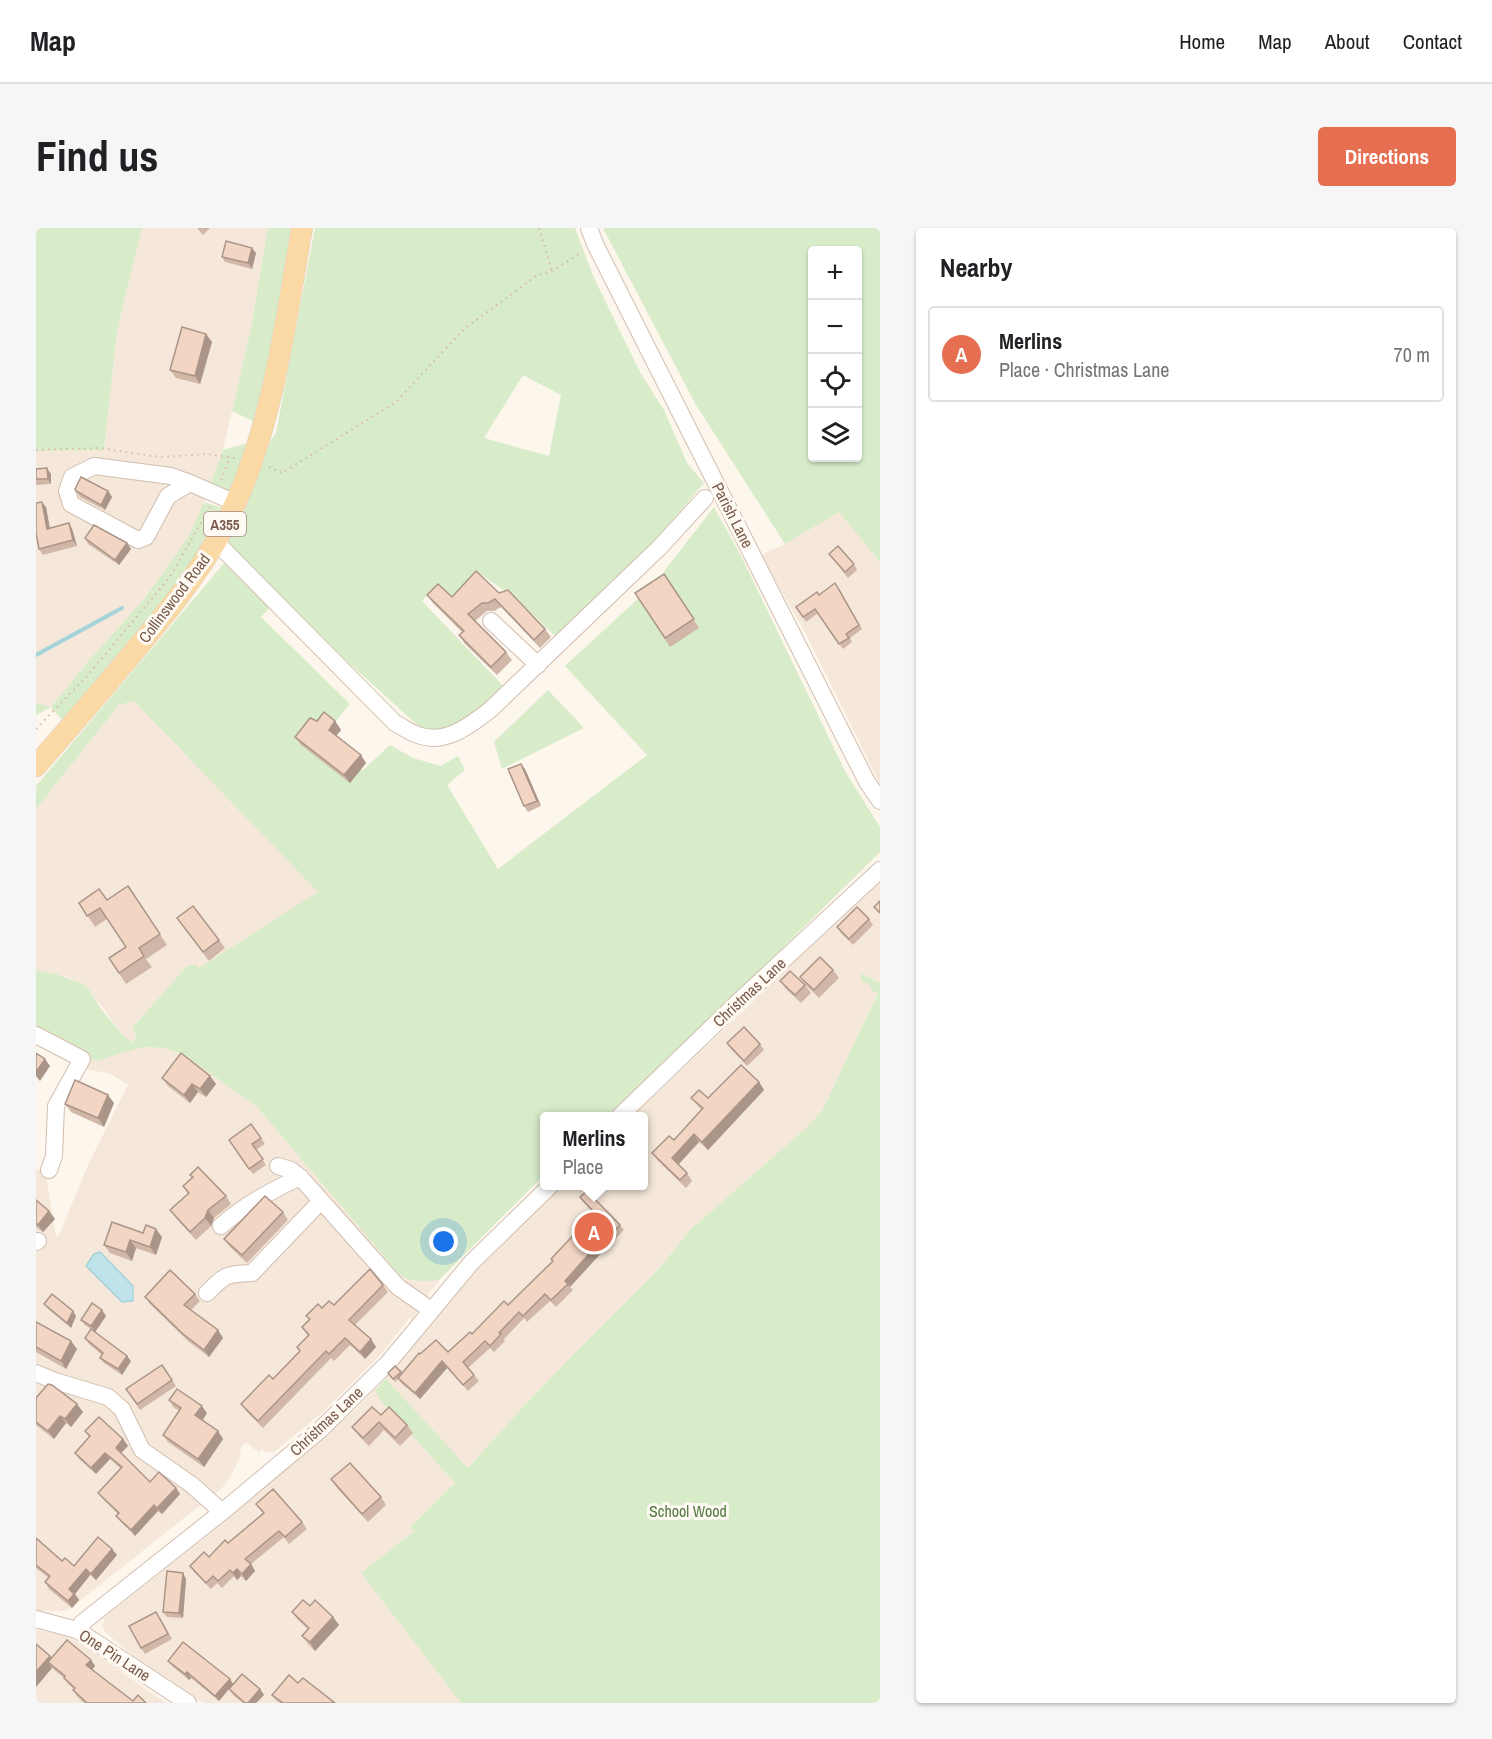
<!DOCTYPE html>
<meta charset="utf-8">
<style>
body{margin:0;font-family:"Archivo Narrow",sans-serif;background:#f6f6f6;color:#202124}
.controls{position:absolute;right:18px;top:18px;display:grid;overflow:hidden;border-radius:6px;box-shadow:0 2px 4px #0004}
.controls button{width:54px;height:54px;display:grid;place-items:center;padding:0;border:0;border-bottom:2px solid #e0e0e0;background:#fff;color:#202124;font:30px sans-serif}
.you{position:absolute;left:408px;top:1014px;width:21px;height:21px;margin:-15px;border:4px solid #fff;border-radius:50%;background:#1a73e8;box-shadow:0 0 0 9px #1a73e833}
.badge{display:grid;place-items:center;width:39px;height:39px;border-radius:50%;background:#e76f51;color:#fff;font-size:20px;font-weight:700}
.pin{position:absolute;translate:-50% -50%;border:3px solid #fff;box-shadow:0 2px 6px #0006}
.popup{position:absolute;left:504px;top:884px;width:108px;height:78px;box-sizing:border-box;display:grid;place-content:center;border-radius:6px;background:#fff;filter:drop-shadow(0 2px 4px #0005);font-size:20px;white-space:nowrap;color:#757577}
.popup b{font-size:22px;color:#202124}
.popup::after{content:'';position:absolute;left:50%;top:100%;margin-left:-12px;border:12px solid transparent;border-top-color:#fff}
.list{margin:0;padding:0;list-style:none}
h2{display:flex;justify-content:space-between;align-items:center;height:78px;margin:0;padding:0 24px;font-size:26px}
h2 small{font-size:20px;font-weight:400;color:#757577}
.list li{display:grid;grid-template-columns:39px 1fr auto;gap:18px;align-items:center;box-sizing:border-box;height:96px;margin:0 12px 12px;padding:0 12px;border:2px solid #e0e0e0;border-radius:6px}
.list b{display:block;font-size:22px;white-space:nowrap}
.list p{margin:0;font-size:20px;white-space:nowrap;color:#757577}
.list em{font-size:20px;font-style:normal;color:#757577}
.icon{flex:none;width:33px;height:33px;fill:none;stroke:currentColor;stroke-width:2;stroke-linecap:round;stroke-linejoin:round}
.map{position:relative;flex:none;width:844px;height:1475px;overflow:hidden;border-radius:6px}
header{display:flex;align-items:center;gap:36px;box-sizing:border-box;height:84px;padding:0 30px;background:#fff;border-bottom:2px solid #e0e0e0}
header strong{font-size:28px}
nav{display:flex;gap:33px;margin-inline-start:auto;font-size:21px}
.intro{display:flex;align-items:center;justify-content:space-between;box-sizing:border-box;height:144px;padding:0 36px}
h1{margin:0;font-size:42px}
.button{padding:15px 27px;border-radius:6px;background:#e76f51;color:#fff;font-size:21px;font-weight:700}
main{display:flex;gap:36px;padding:0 36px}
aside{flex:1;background:#fff;border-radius:6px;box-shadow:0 2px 4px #0004}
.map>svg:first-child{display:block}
.residential{fill:#f5e8da}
.green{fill:#d8ecc9;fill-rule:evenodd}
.water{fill:#bfe3e8;stroke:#a5d3da;stroke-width:1.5}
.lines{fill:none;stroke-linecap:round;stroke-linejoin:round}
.stream{stroke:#a5d3da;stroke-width:4}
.minor-casing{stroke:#d1beb0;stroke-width:18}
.major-casing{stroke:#dad1cd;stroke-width:22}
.path{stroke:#d9b8a5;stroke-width:2;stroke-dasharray:1.5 4.5;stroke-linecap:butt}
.minor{stroke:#fff;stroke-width:16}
.major{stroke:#fbd9a5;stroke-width:21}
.wall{fill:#d1b7a8}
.shaded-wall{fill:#aa9588}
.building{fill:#f3d5c3;stroke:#aa9588;stroke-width:1.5}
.labels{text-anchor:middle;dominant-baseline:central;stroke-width:6;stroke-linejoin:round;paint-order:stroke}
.shield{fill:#fffaf3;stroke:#a28b7f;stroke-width:1.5}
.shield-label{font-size:15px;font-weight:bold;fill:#7a5c4d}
.street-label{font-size:16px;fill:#7a5c4d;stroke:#fffaf3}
.park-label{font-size:16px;fill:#537a41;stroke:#fffaf3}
</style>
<header>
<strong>Map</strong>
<nav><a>Home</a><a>Map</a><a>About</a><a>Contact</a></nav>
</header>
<div class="intro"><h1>Find us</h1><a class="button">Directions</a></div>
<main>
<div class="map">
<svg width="844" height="1475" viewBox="0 0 844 1475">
<rect width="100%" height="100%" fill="#fdf6ec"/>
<g class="residential">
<path d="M106,0H232L214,105L187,222L168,274L153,308L109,370L56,429L15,479L0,475V223L68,222L81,103Z"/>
<path d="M803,283L844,334V556L771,408L725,327L749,316Z"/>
<path d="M98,473L283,664L163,740L151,738L96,800L101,808L95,814L87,807L64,776L34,750L0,742V581L83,477Z"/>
<path d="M835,655H844V755L826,745L833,756L842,764L786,883L769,901L654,1002L625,1038L495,1170L431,1241L350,1151L443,1037L525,958H608V888H597L719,772L718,769Z"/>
<path d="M0,799L60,833L107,819L128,820L147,826L221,879L364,1047L378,1053L403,1052L383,1079L376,1093L374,1089L346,1125L287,1184L238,1224H229L226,1221L223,1225L210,1214L204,1221L205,1227L195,1248L186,1260L31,1383H0V943L6,940L11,953L20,1009L24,1005L52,937L92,857L73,845L47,841Z"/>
<path d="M339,1162L346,1174L419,1255L375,1298L378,1303L325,1345L425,1475H167L106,1435L70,1405L66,1398L70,1388L181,1300L180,1298L318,1183Z"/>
<path d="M0,1402L24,1405L46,1416L130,1475H0Z"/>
</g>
<g class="green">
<path d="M0,0H106L81,103L68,222L0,223Z"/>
<path d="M232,0H258L251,49L219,194L196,183L214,105Z"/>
<path d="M279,0H539L558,50L604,144L628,182L651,235L668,255L579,360L520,409L483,373L443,345L416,370L396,361L386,373L470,461L433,503L387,502L240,369L191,316L212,274L230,220L240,205ZM487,147L525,167L513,228L448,210Z"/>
<path d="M567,0H844V334L803,284L749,316L660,177ZM776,22H822V230H776Z"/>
<path d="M216,214L196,263L173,260L187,222Z"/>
<path d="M168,274L187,280L166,322L128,378L27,493L15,479L0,487V475L15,479L56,429L109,370L153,308Z"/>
<path d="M678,279L704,326L810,545L844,599V624L678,788L572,888H508V947L403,1052C389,1053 377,1055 364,1047L221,879L147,826L128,820L107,819L60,833L0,799V742L20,746L50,757L65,781L87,807L96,814L101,808L96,800L151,738L161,737L163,740L282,664L98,473L83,477L0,581V558L189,334L235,378L225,389L314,476L287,508L320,540L327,542L354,517L377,530L405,538L422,528L429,542L411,557L462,641L611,527L529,438L619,355Z"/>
<path d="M512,462L548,500L466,541L458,514Z"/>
<path d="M825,745L844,755V1475H425L325,1345L378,1303L374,1299L419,1255L346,1174L339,1162L350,1151L432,1240L495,1170L625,1038L654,1002L769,901L786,883L842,765L837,763L833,756L825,753Z"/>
</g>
<path class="water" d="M64,1024L97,1058V1073L86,1074L50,1038L58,1026Z"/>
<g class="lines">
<path class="stream" d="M0,427L86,380"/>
<defs>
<g id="minor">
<path d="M553,0L559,16L831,554L844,573"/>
<path d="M154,255L135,248L58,238L36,249L31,263L35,276L102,312L110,309L132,268L154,255L200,275"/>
<path d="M180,314L359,495C367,499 376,506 385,508C411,516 434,497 454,482L624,319L669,270"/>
<path d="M455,393L502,437"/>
<path d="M0,807L46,831L20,878L18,928L13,942"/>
<path d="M584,888L701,775L844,642"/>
<path d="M242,938L255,942L264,949L362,1059L395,1082"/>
<path d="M185,998C208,977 237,962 264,949"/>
<path d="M0,1014L2,1013"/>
<path d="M171,1065C190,1046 190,1046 216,1045L285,973"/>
<path d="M0,1145L19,1153L72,1169L86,1181L106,1222L156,1257L186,1284"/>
<path d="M0,1391L41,1402L152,1475"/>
<path d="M41,1402L46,1395L186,1284L285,1201L352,1135L435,1035L514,958"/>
</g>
<path id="major" d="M0,538C34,499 68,460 101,420C139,375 176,329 200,274C238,189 250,91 266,0"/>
</defs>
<use href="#minor" class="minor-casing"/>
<use href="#major" class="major-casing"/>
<g class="path">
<path d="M503,0L516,43"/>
<path d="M0,222L63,220L124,229L172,226L199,230"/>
<path d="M233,239L246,245L360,174L428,101L500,48L516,43L546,24"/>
<path d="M185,252L194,229"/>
<path d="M0,501L52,447L134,349L174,279"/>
</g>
<use href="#minor" class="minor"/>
<use href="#major" class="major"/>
</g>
<g class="wall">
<path d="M161,0H174L167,7Z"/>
<path d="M220,25L216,41L189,34L186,29Z"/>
<path d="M170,106L176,114L164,156L140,150L134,142Z"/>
<path d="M0,241L15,246V256L0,257Z"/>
<path d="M40,263H72L76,269L69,282L44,269Z"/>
<path d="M10,279L14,301L33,295L36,301L41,318L7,327L3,321Z"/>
<path d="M49,310L91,315L95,321L83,337L52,316Z"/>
<path d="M793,326L818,336L821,342L812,350Z"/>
<path d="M628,346L663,400L634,419L599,365Z"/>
<path d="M803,360L826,401L814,410L816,414L807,421L782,385L770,394L760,379L783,367Z"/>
<path d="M463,365L509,401L515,409L504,420L465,379L458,383H451L439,393L470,424L476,432L461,447L429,416L423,407L426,404L397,375L391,367L416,369Z"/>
<path d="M281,493H299L305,502L300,508L330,535L314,555L265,517L259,509Z"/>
<path d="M489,541L505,578L492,584L488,578Z"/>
<path d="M92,658L131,717L110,731L116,739L90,756L73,730L90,719L71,691L59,699L43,675L71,672Z"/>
<path d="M141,690L183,712L189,720L173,733Z"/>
<path d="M833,691L837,697L817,717L805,705L801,699Z"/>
<path d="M797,742L803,750L783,770L770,757L764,749Z"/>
<path d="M744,753L769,757L775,765L765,775L750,761Z"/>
<path d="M691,815L724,816L728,822L711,838L695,821Z"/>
<path d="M174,848L180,856L170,869L162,864L154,875L132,858L126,850Z"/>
<path d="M723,854L728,862L672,922L663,914L642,937L651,945L656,953L650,960L622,933L616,925L638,912L666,882L661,877L655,870H672Z"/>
<path d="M78,875L68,899L35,884L29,876Z"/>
<path d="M215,896L229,916L220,922L230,937L217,946L193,912Z"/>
<path d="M154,947L190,968L195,976L178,990L175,998L160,1012L140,990L134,982L152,966L147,958L156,950Z"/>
<path d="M544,969L584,997L588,1002L580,1010L548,975Z"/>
<path d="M0,972L13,983L19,991L7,1004L0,999Z"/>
<path d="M247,984L252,992L211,1035L194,1019L188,1011Z"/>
<path d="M107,1005L126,1009L120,1027L100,1020L96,1033L74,1025L68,1017Z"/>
<path d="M561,1017L566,1024L534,1059L537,1062L520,1079L514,1073L491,1094L488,1090L468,1111L469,1113L458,1124L454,1120L432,1140L443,1153L432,1163L411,1140L384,1171L366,1156L362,1151L359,1154L352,1145L359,1138L366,1145L384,1126L412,1124L436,1106L472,1077L517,1034L515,1031Z"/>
<path d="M347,1057L352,1064L319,1097L335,1111L340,1119L329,1131L314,1117L298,1133L295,1130L227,1200L210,1183L205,1176L237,1151L264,1123L261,1119L272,1108L266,1099L273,1092L270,1088L286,1080L298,1077Z"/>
<path d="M159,1066L164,1073L155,1082L187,1110L173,1129L152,1113L114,1076L109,1069Z"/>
<path d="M8,1076L40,1088L35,1100L12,1081Z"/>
<path d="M70,1088L59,1104L49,1097L45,1092Z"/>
<path d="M0,1094L41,1121L30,1141L0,1124Z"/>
<path d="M49,1110L95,1133L86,1147L68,1135L64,1130L66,1127L53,1116Z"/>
<path d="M126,1137L140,1158L104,1182L90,1161Z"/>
<path d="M0,1170L47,1184L35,1199L30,1195L18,1211L0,1197Z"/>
<path d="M133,1172L171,1185L166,1192L182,1203L187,1211L168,1239L132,1214L127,1207L144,1183L138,1180Z"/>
<path d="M345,1187L371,1197L377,1205L364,1218L348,1202L333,1218L322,1207L316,1199Z"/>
<path d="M49,1203L87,1211L92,1218L85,1225L114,1254L144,1266L126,1286L122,1283L99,1308L85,1294L80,1288L82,1286L67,1271L62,1265L85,1241L74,1231L60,1246L43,1231L39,1225L53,1209Z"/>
<path d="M295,1251L345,1269L350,1277L332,1294L301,1260Z"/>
<path d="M220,1276L266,1294L271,1301L253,1316L248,1309L215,1336L219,1343L210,1353L205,1348L201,1352L198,1348L186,1360L181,1355L175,1361L158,1344L154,1338L173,1329L192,1315L227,1285Z"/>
<path d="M0,1310L26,1333L38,1338L81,1327L60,1352L54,1347L39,1366L43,1372L36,1380L13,1361L9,1354L13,1350L0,1340Z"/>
<path d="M150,1351L147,1390L131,1389L127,1384Z"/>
<path d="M274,1378L297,1389L303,1397L279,1423L272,1416L266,1408L272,1401L262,1392L256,1384Z"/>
<path d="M124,1389L136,1411L109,1426L105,1420Z"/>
<path d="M14,1428L16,1430L55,1432L59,1438L56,1442L97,1473L110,1475H48L42,1469L37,1462L38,1461L32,1456L28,1450L16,1440L0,1459Z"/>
<path d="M132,1433L194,1451L197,1456L224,1461L228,1467L220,1475H207L197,1467L193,1461L183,1473L155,1450L153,1452L136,1438Z"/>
<path d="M262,1455L299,1475H244L240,1472L236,1467Z"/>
</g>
<g class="shaded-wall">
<path d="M216,20L220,25L216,41L212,35Z"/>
<path d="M170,106L176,114L164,156L159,148Z"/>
<path d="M11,240L15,246V256L12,251Z"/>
<path d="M72,263L76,269L69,282L65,277Z"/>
<path d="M6,274L10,279L15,307L11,301Z"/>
<path d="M33,295L36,301L41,318L37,312Z"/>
<path d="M91,315L95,321L83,337L79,332Z"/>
<path d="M299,493L305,502L298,510L293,502Z"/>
<path d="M325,527L330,535L314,555L308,547Z"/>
<path d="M485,536L489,541L505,578L501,573Z"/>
<path d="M9,831L14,838L4,853L0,848V844Z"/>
<path d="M174,848L180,856L170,869L164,861Z"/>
<path d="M723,854L728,862L672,922L666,914Z"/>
<path d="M156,856L162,864L154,875L148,867Z"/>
<path d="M72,867L78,875L68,899L62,890Z"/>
<path d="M658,906L663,914L641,938L636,930Z"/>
<path d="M172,982L178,990L175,998L169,990Z"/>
<path d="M13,983L19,991L7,1004L2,997Z"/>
<path d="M120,1001L126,1009L120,1027L114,1019Z"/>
<path d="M94,1012L100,1020L96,1033L90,1024Z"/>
<path d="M561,1017L566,1024L534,1059L529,1053Z"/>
<path d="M66,1082L70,1088L59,1104L55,1098Z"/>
<path d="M37,1083L40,1088L35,1100L31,1095Z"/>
<path d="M182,1102L187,1110L173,1129L168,1122Z"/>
<path d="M335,1111L340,1119L329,1131L324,1124Z"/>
<path d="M35,1113L41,1121L30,1141L25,1133Z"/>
<path d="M91,1128L95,1133L86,1147L82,1141Z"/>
<path d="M406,1133L411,1140L384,1171L379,1165Z"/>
<path d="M41,1176L47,1184L35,1199L29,1191Z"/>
<path d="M166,1178L171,1185L165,1195L159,1187Z"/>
<path d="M24,1188L30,1195L18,1211L12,1203Z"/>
<path d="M182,1203L187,1211L168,1239L162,1231Z"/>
<path d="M87,1211L92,1218L84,1226L80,1220Z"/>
<path d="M69,1225L74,1231L60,1246L55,1240Z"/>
<path d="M140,1260L144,1266L126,1286L121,1280Z"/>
<path d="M118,1277L122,1283L99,1308L95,1302Z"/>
<path d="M76,1321L81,1327L60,1352L55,1346Z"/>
<path d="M215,1336L219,1343L210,1353L206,1346Z"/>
<path d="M50,1341L54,1347L39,1366L43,1372L36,1380L32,1373L33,1361Z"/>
<path d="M201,1341L205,1348L201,1352L197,1345Z"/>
<path d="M147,1345L150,1351L147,1390L143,1385Z"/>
<path d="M297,1389L303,1397L279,1423L274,1414Z"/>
<path d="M14,1428L19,1436L12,1434L16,1440L0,1459V1444Z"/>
<path d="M55,1432L59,1438L55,1443L50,1437Z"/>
<path d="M151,1444L155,1450L153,1452L149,1446Z"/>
<path d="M194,1451L197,1456L183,1473L179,1468Z"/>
<path d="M224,1461L228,1467L220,1475H212Z"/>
</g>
<g class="building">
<path d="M190,13L216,20L212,35L186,29Z"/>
<path d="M146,99L170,106L159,148L134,142Z"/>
<path d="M11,240L12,251H0V241Z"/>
<path d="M45,249L72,263L65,277L40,263L39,261Z"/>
<path d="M6,274L11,301L33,295L37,312L3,321L0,305V275Z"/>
<path d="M58,297L91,315L79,332L49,310Z"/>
<path d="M802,318L818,336L809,344L793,326Z"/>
<path d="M440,343L463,365L472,362L509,401L498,412L459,371L452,375H446L432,386L470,424L455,439L423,407L428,403L391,367L402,356L416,369Z"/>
<path d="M628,346L658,391L629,410L599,365Z"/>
<path d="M799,355L823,397L810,406L813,410L803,416L779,381L767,389L760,379L781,364L783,367Z"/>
<path d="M288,484L299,493L293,502L325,527L308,547L259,509L274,490L281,493Z"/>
<path d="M485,536L501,573L488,578L472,541Z"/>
<path d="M92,658L124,706L103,720L108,728L83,745L73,730L90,719L64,680L51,688L43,675L63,661L71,672Z"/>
<path d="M844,673V685L838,679Z"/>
<path d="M157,678L183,712L167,724L141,690Z"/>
<path d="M821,679L833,691L813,711L801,699Z"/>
<path d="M784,729L797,742L778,762L764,749Z"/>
<path d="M754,743L769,757L759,767L744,753Z"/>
<path d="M708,799L724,816L708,833L691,815Z"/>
<path d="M0,825L9,831L0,844Z"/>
<path d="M145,825L174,848L164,861L156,856L148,867L126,850Z"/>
<path d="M705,837L723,854L666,914L658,906L636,930L651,945L644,952L616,925L633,908L638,912L667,880L655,870L663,862L672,870Z"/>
<path d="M39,852L72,867L62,890L29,876Z"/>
<path d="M215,896L225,910L216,916L227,931L213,941L193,912Z"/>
<path d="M162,939L190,968L172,982L169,990L154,1004L134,982L153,965L147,958L157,949L154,947Z"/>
<path d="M551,963L584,997L577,1004L544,969Z"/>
<path d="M229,968L247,984L206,1027L188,1011Z"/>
<path d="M0,972L13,983L2,997L0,995Z"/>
<path d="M76,994L107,1005L110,997L120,1001L114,1019L94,1012L90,1024L68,1017Z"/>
<path d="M545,999L561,1017L529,1053L532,1056L515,1072L509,1066L487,1088L483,1084L463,1105L465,1106L454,1118L449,1113L427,1134L438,1147L427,1157L406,1133L379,1165L362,1150L383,1125L384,1126L400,1112L412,1124L434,1104L436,1106L468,1073L472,1077L517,1033L515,1031Z"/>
<path d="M334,1041L347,1057L313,1092L335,1111L324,1124L309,1110L293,1126L290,1123L222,1193L205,1176L233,1147L237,1151L264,1123L261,1119L273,1107L266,1099L274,1091L270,1088L282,1076L286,1080L293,1073L298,1077Z"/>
<path d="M134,1042L159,1066L148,1077L182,1102L168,1122L147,1106L109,1069Z"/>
<path d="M16,1066L37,1083L31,1095L8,1076Z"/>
<path d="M56,1075L66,1082L55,1098L45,1092Z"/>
<path d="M0,1094L35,1113L25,1133L0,1119Z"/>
<path d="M55,1101L91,1128L82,1141L64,1130L67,1125L49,1110Z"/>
<path d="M126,1137L136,1152L101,1176L90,1161Z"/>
<path d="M359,1138L365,1144L357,1151L352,1145Z"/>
<path d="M12,1156L16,1157L41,1176L29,1191L24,1188L12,1203L0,1194V1170Z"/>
<path d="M141,1161L166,1178L159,1187L182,1203L162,1231L127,1207L145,1180L133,1172Z"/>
<path d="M336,1179L345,1187L353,1179L371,1197L359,1210L343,1194L327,1210L316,1199Z"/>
<path d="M63,1189L87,1211L80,1220L114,1254L123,1244L140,1260L121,1280L118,1277L95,1302L80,1288L83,1285L62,1265L86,1239L69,1225L55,1240L39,1225L54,1208L49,1203Z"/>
<path d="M314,1235L345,1269L326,1286L295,1251Z"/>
<path d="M237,1261L266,1294L249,1309L243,1303L209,1331L215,1336L206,1346L201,1341L197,1345L194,1342L182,1353L177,1348L170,1355L154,1338L168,1324L173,1329L189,1312L192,1315L228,1285L220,1276Z"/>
<path d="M62,1309L76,1321L55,1346L50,1341L33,1361L38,1366L32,1373L9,1354L14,1348L0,1337V1310L26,1333L29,1330L38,1338Z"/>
<path d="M131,1343L147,1345L143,1385L127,1384Z"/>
<path d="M267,1372L274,1378L279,1372L297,1389L274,1414L266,1408L273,1400L256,1384Z"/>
<path d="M120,1384L132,1406L105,1420L93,1398Z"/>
<path d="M31,1412L55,1432L50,1437L97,1473L102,1467L110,1475H51L37,1462L39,1460L28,1450L29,1448L12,1434Z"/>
<path d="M147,1414L194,1451L179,1468L151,1444L149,1446L132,1433Z"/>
<path d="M0,1416L14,1428L0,1444Z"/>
<path d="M206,1446L224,1461L212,1475H209L193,1461Z"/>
<path d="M253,1447L262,1455L267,1450L299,1475H247L236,1467Z"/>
</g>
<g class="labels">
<rect class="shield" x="168" y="284" width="42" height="24" rx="4.5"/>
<g class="shield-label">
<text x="189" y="296">A355</text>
</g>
<g class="street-label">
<text transform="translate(697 287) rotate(63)">Parish Lane</text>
<text transform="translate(138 370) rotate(-53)">Collinswood Road</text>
<text transform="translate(713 764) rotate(-43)">Christmas Lane</text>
<text transform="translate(290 1193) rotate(-43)">Christmas Lane</text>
<text transform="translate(79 1427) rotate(33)">One Pin Lane</text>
</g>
<g class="park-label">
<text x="652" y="1283">School Wood</text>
</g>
</g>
</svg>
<div class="controls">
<button>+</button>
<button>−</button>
<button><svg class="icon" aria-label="locate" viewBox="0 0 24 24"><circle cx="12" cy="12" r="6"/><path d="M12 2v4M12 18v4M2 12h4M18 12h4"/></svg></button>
<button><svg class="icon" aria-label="layers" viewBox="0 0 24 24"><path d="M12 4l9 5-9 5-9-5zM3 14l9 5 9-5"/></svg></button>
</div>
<div class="you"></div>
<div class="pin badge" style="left:558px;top:1004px">A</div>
<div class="popup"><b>Merlins</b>Place</div>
</div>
<aside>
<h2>Nearby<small></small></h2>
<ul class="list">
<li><span class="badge">A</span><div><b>Merlins</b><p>Place · Christmas Lane</p></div><em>70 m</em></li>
</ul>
</aside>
</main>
